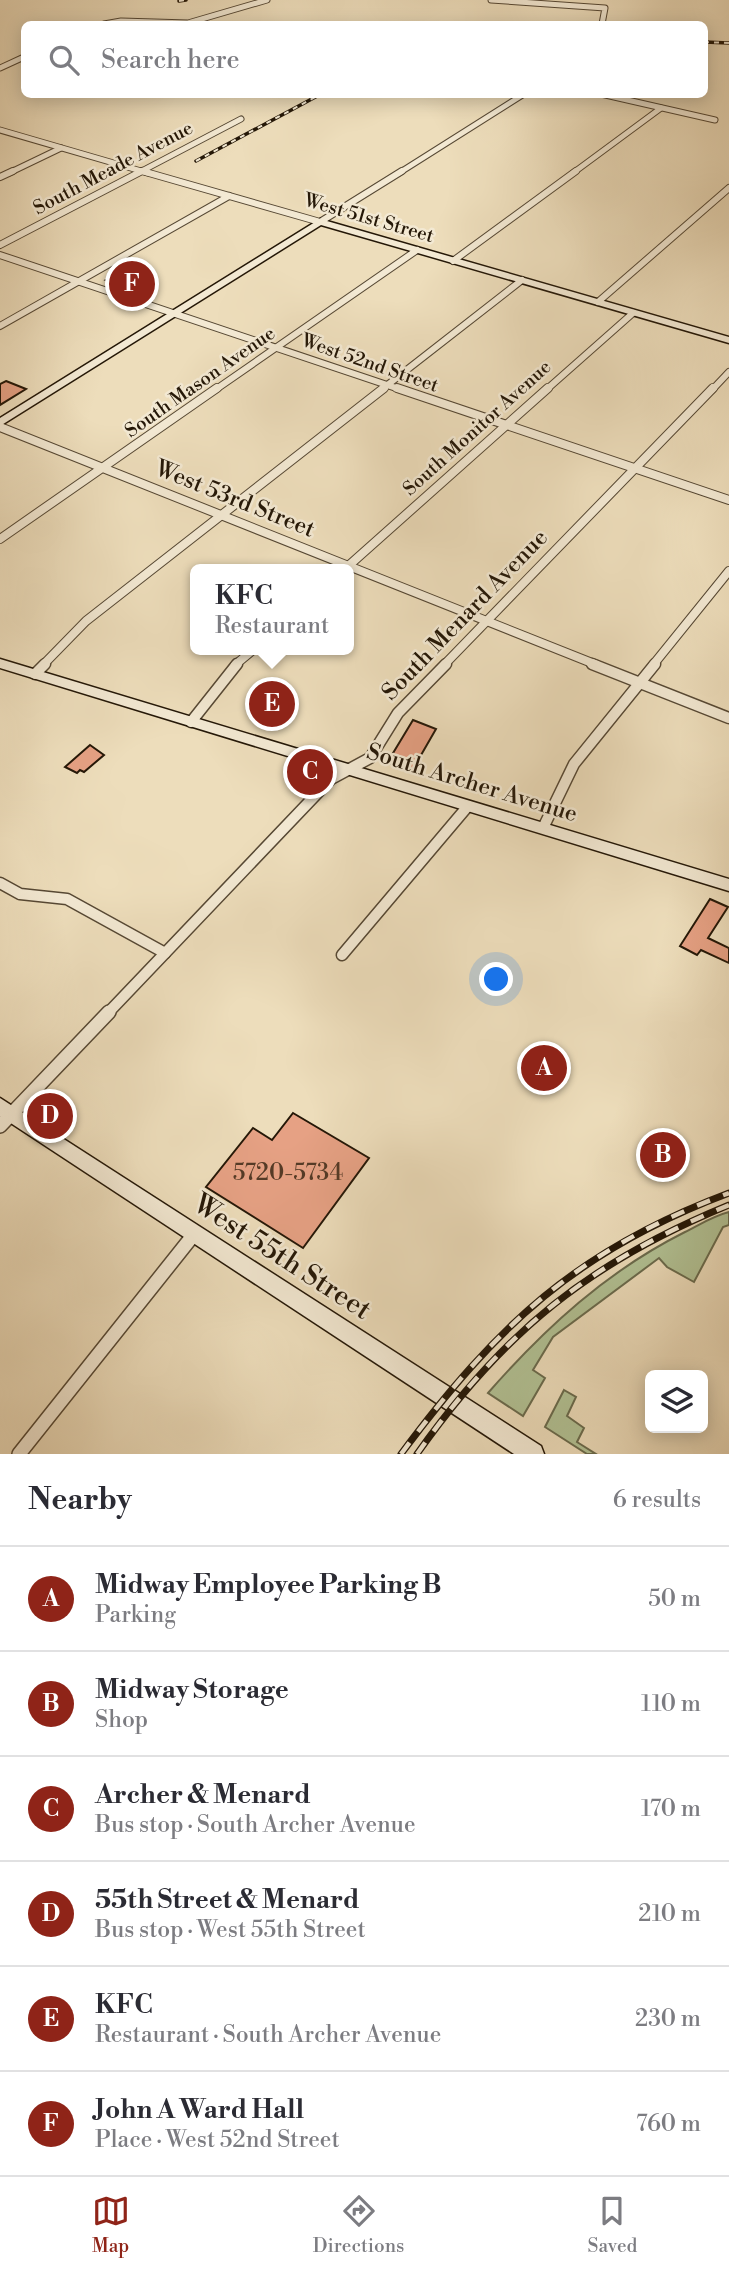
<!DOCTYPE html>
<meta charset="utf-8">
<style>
body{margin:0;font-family:"Libre Bodoni",serif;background:#f7f7f7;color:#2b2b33}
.controls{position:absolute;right:21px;bottom:21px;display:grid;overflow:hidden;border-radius:10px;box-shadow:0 4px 18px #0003}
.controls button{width:63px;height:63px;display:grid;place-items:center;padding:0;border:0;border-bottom:2px solid #e1e1e2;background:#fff;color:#2b2b33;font:35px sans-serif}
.you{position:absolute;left:497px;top:980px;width:24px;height:24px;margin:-18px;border:5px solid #fff;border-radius:50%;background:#1a73e8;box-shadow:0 0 0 10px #1a73e833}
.badge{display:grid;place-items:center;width:46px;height:46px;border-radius:50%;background:#8f2418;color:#fff;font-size:23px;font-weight:700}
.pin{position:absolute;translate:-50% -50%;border:4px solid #fff;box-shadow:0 2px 7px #0006}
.popup{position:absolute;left:190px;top:564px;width:164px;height:91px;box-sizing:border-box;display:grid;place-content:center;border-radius:10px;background:#fff;filter:drop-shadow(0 2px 5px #0005);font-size:23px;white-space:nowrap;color:#7c7c81}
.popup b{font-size:26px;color:#2b2b33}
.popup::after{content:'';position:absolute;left:50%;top:100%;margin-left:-14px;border:14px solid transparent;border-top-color:#fff}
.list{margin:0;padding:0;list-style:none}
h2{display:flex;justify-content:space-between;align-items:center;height:91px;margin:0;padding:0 28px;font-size:30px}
h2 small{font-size:23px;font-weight:400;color:#7c7c81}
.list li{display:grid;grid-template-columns:46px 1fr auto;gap:21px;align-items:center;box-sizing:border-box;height:105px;padding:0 28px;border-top:2px solid #e1e1e2}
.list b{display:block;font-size:26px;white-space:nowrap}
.list p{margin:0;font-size:23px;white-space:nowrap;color:#7c7c81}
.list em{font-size:23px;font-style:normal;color:#7c7c81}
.icon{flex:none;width:38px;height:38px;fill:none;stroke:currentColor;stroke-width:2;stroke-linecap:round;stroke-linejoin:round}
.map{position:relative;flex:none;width:729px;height:1454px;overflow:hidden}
.search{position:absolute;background:#fff;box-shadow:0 4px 18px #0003;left:21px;right:21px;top:21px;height:77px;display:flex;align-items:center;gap:18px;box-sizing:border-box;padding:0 24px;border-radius:10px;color:#7c7c81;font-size:26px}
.sheet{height:721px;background:#fff}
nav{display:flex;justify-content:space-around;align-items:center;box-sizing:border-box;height:98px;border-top:2px solid #e1e1e2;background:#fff;font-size:19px;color:#7c7c81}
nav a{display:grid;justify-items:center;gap:4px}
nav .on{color:#8f2418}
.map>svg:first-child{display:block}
.green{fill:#b2c295;stroke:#6b6c4e;stroke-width:2}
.building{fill:#e6a184;stroke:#241707;stroke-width:2}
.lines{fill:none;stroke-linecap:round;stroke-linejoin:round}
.street-far4-casing{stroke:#564834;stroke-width:7}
.street-far3-casing{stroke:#564834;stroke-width:8}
.street-far2-casing{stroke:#564834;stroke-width:10}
.street-far1-casing{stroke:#564834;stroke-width:13}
.street-casing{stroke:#564834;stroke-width:16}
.secondary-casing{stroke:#241707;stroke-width:3}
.street-far4{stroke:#f3e9d3;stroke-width:5}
.street-far3{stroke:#f3e9d3;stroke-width:6}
.street-far2{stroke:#f3e9d3;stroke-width:8}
.street-far1{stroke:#f3e9d3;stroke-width:10}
.street{stroke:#f3e9d3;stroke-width:13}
.secondary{fill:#f3e9d3;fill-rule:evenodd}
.rail-far1-casing{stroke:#241707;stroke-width:3.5}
.rail-casing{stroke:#241707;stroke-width:7}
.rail-far1{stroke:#f3e9d3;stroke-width:2;stroke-dasharray:5;stroke-linecap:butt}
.rail{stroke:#f3e9d3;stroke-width:4.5;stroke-dasharray:14;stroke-linecap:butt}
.labels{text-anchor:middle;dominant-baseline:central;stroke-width:5;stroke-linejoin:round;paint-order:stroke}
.far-street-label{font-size:19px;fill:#241707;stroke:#f3e9d3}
.street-label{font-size:23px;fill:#241707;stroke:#f3e9d3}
.near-number-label{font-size:23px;fill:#543a26}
.near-street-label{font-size:28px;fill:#241707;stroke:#f3e9d3}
</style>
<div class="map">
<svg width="729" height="1454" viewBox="0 0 729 1454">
<rect width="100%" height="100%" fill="#edddbb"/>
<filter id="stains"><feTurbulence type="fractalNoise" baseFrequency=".00286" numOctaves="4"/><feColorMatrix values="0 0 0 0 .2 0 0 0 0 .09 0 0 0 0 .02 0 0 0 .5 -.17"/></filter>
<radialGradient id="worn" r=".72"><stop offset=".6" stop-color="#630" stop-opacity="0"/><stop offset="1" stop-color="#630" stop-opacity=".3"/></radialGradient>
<g class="green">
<path d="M729,1212V1225L723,1227L694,1282L667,1267L659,1258L553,1337L533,1370L545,1378L523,1416L488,1393C545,1328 607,1271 685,1232C699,1225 713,1216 729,1212Z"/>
<path d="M564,1390L576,1397L567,1416L584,1428L577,1442L596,1454H587L545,1427Z"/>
</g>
<g class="building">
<path d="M117,274L149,283L156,287L145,293L106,280Z"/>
<path d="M6,381L26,389L0,405V384Z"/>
<path d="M274,689L289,697L273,718L256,713Z"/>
<path d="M413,720L436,729L413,769L387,763Z"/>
<path d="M90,745L104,755L84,772L80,770L77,773L65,767Z"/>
<path d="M710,899L728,907L708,938L729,948V963L701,950L697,955L680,946Z"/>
<path d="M293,1113L369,1158L303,1248L206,1187L253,1128L272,1140Z"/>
</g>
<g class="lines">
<defs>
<g id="street-far4">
<path d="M491,0L605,8L602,24"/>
<path d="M104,24L121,21L188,23L267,0"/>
<path d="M0,68L24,57"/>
<path d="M601,94L715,120"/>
<path d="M0,130L148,173"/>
<path d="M9,173L61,148"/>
<path d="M138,173L241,119"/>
<path d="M399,173L524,94"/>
<path d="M573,173L661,108"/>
</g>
<g id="street-far3">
<path d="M142,171L320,222L402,171"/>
<path d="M0,177L13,171"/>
<path d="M0,245L142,171"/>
<path d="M0,255L402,390"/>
<path d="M453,261L576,171"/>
<path d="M598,302L729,188"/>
<path d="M0,326L229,196"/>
<path d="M215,390L417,250"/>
<path d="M381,390L522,280"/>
<path d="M546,390L633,313"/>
<path d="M712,390L729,372"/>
</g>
<g id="street-far2">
<path d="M397,388L729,500"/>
<path d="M0,427L597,665"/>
<path d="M0,539L217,388"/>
<path d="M346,568L548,388"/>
<path d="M43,665L86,621L384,388"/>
<path d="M235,665L253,650"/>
<path d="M444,665L713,388"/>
<path d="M653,665L729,571"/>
</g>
<g id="street-far1">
<path d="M592,664L729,718"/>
<path d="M35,674L45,664"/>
<path d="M191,722L237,664"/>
<path d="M543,828L574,764L655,664"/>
<path d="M0,883L20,894L67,899L165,953"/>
<path d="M342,955L468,806"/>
<path d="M107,1014L331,779L370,758L398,713L446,664"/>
</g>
<g id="street">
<path d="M0,1126L109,1012"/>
<path d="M19,1454L195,1233"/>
</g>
<g id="secondary">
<path d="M320,219L729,337V343L321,225L0,426V418Z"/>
<path d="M0,659L729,879V891L0,668Z"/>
<path d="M0,1098L541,1446L544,1454H514L0,1116Z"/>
</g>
</defs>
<use href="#street-far4" class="street-far4-casing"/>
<use href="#street-far3" class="street-far3-casing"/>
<use href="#street-far2" class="street-far2-casing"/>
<use href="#street-far1" class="street-far1-casing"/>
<use href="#street" class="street-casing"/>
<use href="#secondary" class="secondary-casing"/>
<use href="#street-far4" class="street-far4"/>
<use href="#street-far3" class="street-far3"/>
<use href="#street-far2" class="street-far2"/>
<use href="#street-far1" class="street-far1"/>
<use href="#street" class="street"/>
<use href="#secondary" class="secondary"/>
<defs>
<g id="rail-far1">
<path d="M179,1L186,0"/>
<path d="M98,24H131"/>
<path d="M704,42L729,43"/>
<path d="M196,161L321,94"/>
</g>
<g id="rail">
<path d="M401,1454C497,1325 577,1250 729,1193"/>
<path d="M417,1454C504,1331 590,1262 729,1205"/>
</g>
</defs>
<use href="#rail-far1" class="rail-far1-casing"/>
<use href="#rail" class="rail-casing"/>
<use href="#rail-far1" class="rail-far1"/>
<use href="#rail" class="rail"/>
</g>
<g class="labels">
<g class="far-street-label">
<text transform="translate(113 168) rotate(-28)">South Meade Avenue</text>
<text transform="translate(369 218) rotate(16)">West 51st Street</text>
<text transform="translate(370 363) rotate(19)">West 52nd Street</text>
<text transform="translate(200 382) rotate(-35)">South Mason Avenue</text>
<text transform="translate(477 428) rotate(-42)">South Monitor Avenue</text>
</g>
<g class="street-label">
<text transform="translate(235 499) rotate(22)">West 53rd Street</text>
<text transform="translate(465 615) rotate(-46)">South Menard Avenue</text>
<text transform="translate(472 783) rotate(17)">South Archer Avenue</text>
</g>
<g class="near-number-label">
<text x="288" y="1173">5720-5734</text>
</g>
<g class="near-street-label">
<text transform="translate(282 1257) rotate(33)">West 55th Street</text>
</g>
</g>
<rect width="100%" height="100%" filter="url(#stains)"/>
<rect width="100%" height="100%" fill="url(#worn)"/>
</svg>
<div class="controls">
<button><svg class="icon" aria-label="layers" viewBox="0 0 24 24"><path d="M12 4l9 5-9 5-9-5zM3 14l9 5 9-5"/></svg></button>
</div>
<div class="you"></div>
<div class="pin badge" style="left:544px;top:1068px">A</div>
<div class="pin badge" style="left:663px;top:1155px">B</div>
<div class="pin badge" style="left:310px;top:772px">C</div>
<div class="pin badge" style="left:50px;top:1116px">D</div>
<div class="pin badge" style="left:272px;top:704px">E</div>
<div class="popup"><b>KFC</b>Restaurant</div>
<div class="pin badge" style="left:132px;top:284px">F</div>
<div class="search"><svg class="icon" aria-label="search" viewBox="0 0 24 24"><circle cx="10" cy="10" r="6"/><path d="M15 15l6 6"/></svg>Search here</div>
</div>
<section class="sheet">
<h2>Nearby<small>6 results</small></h2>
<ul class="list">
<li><span class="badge">A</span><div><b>Midway Employee Parking B</b><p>Parking</p></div><em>50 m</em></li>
<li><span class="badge">B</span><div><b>Midway Storage</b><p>Shop</p></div><em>110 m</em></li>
<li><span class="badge">C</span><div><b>Archer &amp; Menard</b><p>Bus stop · South Archer Avenue</p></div><em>170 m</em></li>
<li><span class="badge">D</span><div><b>55th Street &amp; Menard</b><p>Bus stop · West 55th Street</p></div><em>210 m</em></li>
<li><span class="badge">E</span><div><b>KFC</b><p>Restaurant · South Archer Avenue</p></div><em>230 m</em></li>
<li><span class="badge">F</span><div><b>John A Ward Hall</b><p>Place · West 52nd Street</p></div><em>760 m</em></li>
</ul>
</section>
<nav>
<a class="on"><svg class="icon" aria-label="map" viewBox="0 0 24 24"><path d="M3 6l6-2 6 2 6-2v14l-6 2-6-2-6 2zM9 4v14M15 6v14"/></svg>Map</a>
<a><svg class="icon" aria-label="directions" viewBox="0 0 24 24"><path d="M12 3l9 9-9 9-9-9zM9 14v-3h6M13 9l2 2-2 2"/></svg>Directions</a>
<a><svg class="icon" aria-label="saved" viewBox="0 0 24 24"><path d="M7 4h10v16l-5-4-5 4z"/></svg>Saved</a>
</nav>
